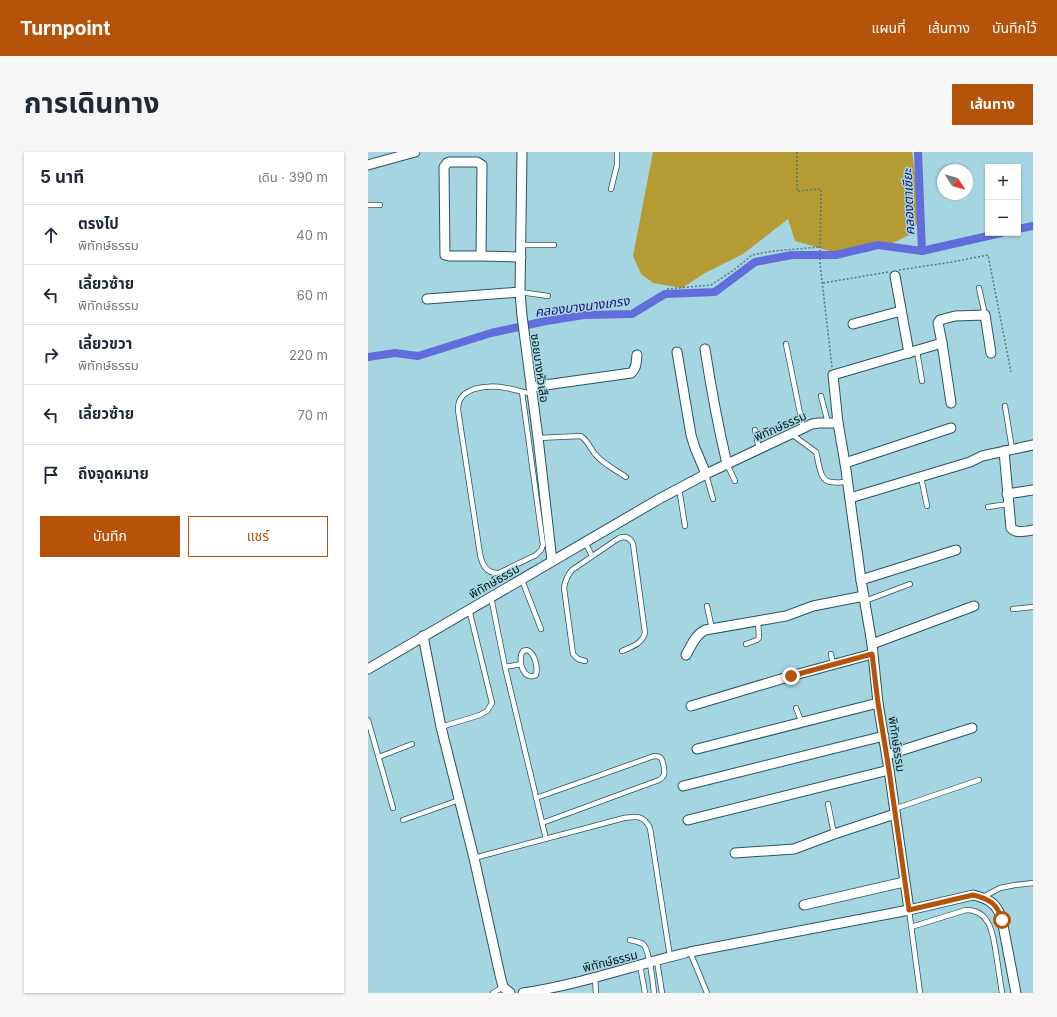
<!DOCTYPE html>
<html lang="th">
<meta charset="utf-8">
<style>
body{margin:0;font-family:Inter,"Noto Sans Thai",sans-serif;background:#f6f6f7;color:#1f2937}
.controls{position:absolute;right:12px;top:12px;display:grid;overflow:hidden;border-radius:0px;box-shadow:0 1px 3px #0004}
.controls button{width:36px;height:36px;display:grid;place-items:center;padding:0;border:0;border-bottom:1px solid #e0e1e3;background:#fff;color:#1f2937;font:20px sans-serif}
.compass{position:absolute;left:569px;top:12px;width:36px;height:36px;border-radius:50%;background:#fff;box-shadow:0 1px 3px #0004;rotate:126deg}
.stop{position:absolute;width:12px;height:12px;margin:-9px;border:3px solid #b45309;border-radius:50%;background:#fff}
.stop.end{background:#b45309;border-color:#fff;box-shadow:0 1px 4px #0008}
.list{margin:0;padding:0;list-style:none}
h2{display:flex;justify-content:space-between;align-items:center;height:52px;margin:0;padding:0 16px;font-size:17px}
h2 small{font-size:13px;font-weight:400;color:#747a83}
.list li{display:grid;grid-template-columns:26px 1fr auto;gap:12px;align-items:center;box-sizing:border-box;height:60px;padding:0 16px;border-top:1px solid #e0e1e3}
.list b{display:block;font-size:15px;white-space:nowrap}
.list p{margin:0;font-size:13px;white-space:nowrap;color:#747a83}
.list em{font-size:13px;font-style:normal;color:#747a83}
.actions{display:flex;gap:8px;padding:12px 16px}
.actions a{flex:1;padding:9px 0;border:1px solid #b45309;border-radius:0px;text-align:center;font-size:14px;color:#b45309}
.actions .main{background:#b45309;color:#fff}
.icon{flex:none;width:22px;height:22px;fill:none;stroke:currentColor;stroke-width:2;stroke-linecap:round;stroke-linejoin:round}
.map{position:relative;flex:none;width:665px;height:841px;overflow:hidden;border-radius:0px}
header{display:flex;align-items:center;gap:24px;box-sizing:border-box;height:56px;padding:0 20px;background:#b45309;color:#fff}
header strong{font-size:19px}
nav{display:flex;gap:22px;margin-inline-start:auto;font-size:14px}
.intro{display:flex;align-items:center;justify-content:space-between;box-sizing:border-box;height:96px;padding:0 24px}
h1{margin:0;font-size:28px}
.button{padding:10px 18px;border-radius:0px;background:#b45309;color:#fff;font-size:14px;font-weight:700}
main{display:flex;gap:24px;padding:0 24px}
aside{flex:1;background:#fff;border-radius:0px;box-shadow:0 1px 3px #0004}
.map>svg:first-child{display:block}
.green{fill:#b59b34}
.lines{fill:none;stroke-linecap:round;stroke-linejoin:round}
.canal{stroke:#606ddb;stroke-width:8}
.service-casing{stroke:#275560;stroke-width:6}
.minor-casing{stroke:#275560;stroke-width:11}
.path{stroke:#577981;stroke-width:1.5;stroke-dasharray:2 2;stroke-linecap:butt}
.service{stroke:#fff;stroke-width:4.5}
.minor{stroke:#fff;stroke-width:9}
.route{stroke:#b45309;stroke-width:5}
.labels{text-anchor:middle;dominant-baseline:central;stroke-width:3;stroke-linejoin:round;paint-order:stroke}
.street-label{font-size:12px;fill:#06181d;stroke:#a5d5e1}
.water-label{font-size:13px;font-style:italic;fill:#1c1074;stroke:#a5d5e1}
</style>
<header>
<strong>Turnpoint</strong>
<nav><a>แผนที่</a><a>เส้นทาง</a><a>บันทึกไว้</a></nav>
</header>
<div class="intro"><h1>การเดินทาง</h1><a class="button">เส้นทาง</a></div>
<main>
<aside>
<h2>5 นาที<small>เดิน · 390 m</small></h2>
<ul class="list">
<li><svg class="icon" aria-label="ahead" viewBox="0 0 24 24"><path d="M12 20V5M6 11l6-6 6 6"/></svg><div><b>ตรงไป</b><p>พิทักษ์ธรรม</p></div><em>40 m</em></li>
<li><svg class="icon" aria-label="left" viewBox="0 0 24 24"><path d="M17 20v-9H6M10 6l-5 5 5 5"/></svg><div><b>เลี้ยวซ้าย</b><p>พิทักษ์ธรรม</p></div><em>60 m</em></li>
<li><svg class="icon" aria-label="right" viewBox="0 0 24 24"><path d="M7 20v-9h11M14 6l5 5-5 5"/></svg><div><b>เลี้ยวขวา</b><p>พิทักษ์ธรรม</p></div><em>220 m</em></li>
<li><svg class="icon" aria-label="left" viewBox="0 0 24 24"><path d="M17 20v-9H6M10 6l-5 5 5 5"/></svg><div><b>เลี้ยวซ้าย</b></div><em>70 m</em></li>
<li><svg class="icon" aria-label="arrive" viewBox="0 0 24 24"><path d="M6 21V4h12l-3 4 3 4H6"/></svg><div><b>ถึงจุดหมาย</b></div></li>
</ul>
<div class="actions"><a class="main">บันทึก</a><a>แชร์</a></div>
</aside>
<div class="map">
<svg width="665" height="841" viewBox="0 0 665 841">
<rect width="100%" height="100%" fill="#a5d5e1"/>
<path class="green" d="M285,0H544L553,65L543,82L525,91L499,100L472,102L427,89L420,67L375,102L337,121L314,136L285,131L273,122L265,104Z"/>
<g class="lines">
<g class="canal">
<path d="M550,0L554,99"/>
<path d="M650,77L665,74"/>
<path d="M0,205L27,201L50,204L123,181L178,169L216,163L264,162L297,142L347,140L387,110L424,103H468L510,93L554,99L633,81"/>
</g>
<defs>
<g id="service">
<path d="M243,37L249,13V0"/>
<path d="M0,53H12"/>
<path d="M153,93H186"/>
<path d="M611,136L617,163"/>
<path d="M152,140L180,144"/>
<path d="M418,192L435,276"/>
<path d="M549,199L554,229"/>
<path d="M154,240L175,393L173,398L168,403L131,421C119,422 114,413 112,402L90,258C90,254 91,249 93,246C96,241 101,239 106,237C128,231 142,237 164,242"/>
<path d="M453,244L460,271"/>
<path d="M637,254L644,297"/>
<path d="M387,278L391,297"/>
<path d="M422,281L448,300C451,310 451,329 463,330C468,331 474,330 479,330"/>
<path d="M170,286L213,284C220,289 222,296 227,302C235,312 248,318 258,325"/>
<path d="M359,312L367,329"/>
<path d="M338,322L345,347"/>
<path d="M553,325L559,354"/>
<path d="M311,336L317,374"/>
<path d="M620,355L640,352"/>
<path d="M217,390L224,404"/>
<path d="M154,428L173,477"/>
<path d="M123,445L137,515L178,687"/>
<path d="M497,449L542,432"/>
<path d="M339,454L344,477"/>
<path d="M645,457L665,455"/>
<path d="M378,492L389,488L391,486L390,469"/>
<path d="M159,498C167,501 170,515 168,523C155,530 149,507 155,499Z"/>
<path d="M463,502L465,513"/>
<path d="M217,509L210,507L205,502L196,436C197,429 199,424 204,418L251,386C257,384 262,385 265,392L277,481C274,492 263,495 254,499"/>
<path d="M137,515L153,512"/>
<path d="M428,556L434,571"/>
<path d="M0,568L25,656"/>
<path d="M73,575L112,563L119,559L124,551L101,457"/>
<path d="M11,605L44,592"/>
<path d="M168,646L286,604C289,604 291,604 293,606C295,609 297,619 296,623C295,625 293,627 291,628L174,671"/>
<path d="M460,652L466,682"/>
<path d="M526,657L611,628"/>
<path d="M35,668L91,648"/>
<path d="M106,706L256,666C269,664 275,663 282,676L302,805"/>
<path d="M615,745L632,736L647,733L665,731"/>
<path d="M541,758L552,841"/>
<path d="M543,775L598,758C606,758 614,761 619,769C625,777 626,791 628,801C630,815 632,828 634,841"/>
<path d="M262,788C266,789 271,790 275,792C281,797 285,831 286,841"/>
<path d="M322,800L339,841"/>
<path d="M289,809L294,841"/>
<path d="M272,813L277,841"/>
<path d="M227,825L228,841"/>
<path d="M125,841L135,835"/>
</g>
<g id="minor">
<path d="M154,0L152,140L154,164L170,286L184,409"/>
<path d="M0,13L47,0"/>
<path d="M113,104L114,13L109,10H81L79,11L76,15L77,103L81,104H113L153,105"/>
<path d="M527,124L541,201"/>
<path d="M59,147L152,140"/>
<path d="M485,172L533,159"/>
<path d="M574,191L570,171L572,168L587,164L617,163L623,201"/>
<path d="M337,197C343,236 350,274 359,312"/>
<path d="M309,200L323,283L327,296L338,322"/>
<path d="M163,235L263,221C269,216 268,210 269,203"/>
<path d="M470,271L465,223L574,191L583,251"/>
<path d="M636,299L643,376C648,382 658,379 665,378"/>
<path d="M477,311L583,276"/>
<path d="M639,342L665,338"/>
<path d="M482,346L602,310L614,304L665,293"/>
<path d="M493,428L588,398"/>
<path d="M55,484L73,575L106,706L132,823L135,835L142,841"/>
<path d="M504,492L606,454"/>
<path d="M318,503C323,494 328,482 337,478L418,464L445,454L496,444"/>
<path d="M0,517L291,347L338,322L444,272L451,271H470L477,311L493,428L504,492L510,551L521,618L541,758L605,743C621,747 629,751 634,768L648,841"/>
<path d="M323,554L423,524L504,502"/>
<path d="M329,597L510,551"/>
<path d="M519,603L604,576"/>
<path d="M315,634L516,584"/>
<path d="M320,668L521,618"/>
<path d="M367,701L426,697L466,682L527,662"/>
<path d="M436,753L536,730"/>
<path d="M322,800L541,758"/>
<path d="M155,841C210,833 263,814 317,801"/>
</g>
</defs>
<use href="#service" class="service-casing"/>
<use href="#minor" class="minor-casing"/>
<g class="path">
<path d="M429,0V39L453,37L452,112L464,215"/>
<path d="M531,118L584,110L620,103L643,220"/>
<path d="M455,131L520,120"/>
<path d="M299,137L343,133L366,118L384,103L405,99L452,95"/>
</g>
<use href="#service" class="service"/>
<use href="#minor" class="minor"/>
</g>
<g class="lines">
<path class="route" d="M423,524L504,502L510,551L521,618L541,758L605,743C621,747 629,751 634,768"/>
</g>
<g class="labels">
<g class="street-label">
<text transform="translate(172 216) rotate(82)">ซอยบางหัวเสือ</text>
<text transform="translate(412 274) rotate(-24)">พิทักษ์ธรรม</text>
<text transform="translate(126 429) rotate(-30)">พิทักษ์ธรรม</text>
<text transform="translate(529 592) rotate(81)">พิทักษ์ธรรม</text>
<text transform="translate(242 809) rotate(-14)">พิทักษ์ธรรม</text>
</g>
<g class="water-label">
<text transform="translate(540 50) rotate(-92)">คลองตาเซียะ</text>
<text transform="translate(214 154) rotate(-7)">คลองบางนางเกรง</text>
</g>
</g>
</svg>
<div class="controls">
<button>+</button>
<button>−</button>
</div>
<svg class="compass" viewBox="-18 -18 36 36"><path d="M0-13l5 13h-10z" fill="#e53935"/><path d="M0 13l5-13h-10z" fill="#747a83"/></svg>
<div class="stop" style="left:634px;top:768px"></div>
<div class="stop end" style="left:423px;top:524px"></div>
</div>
</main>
